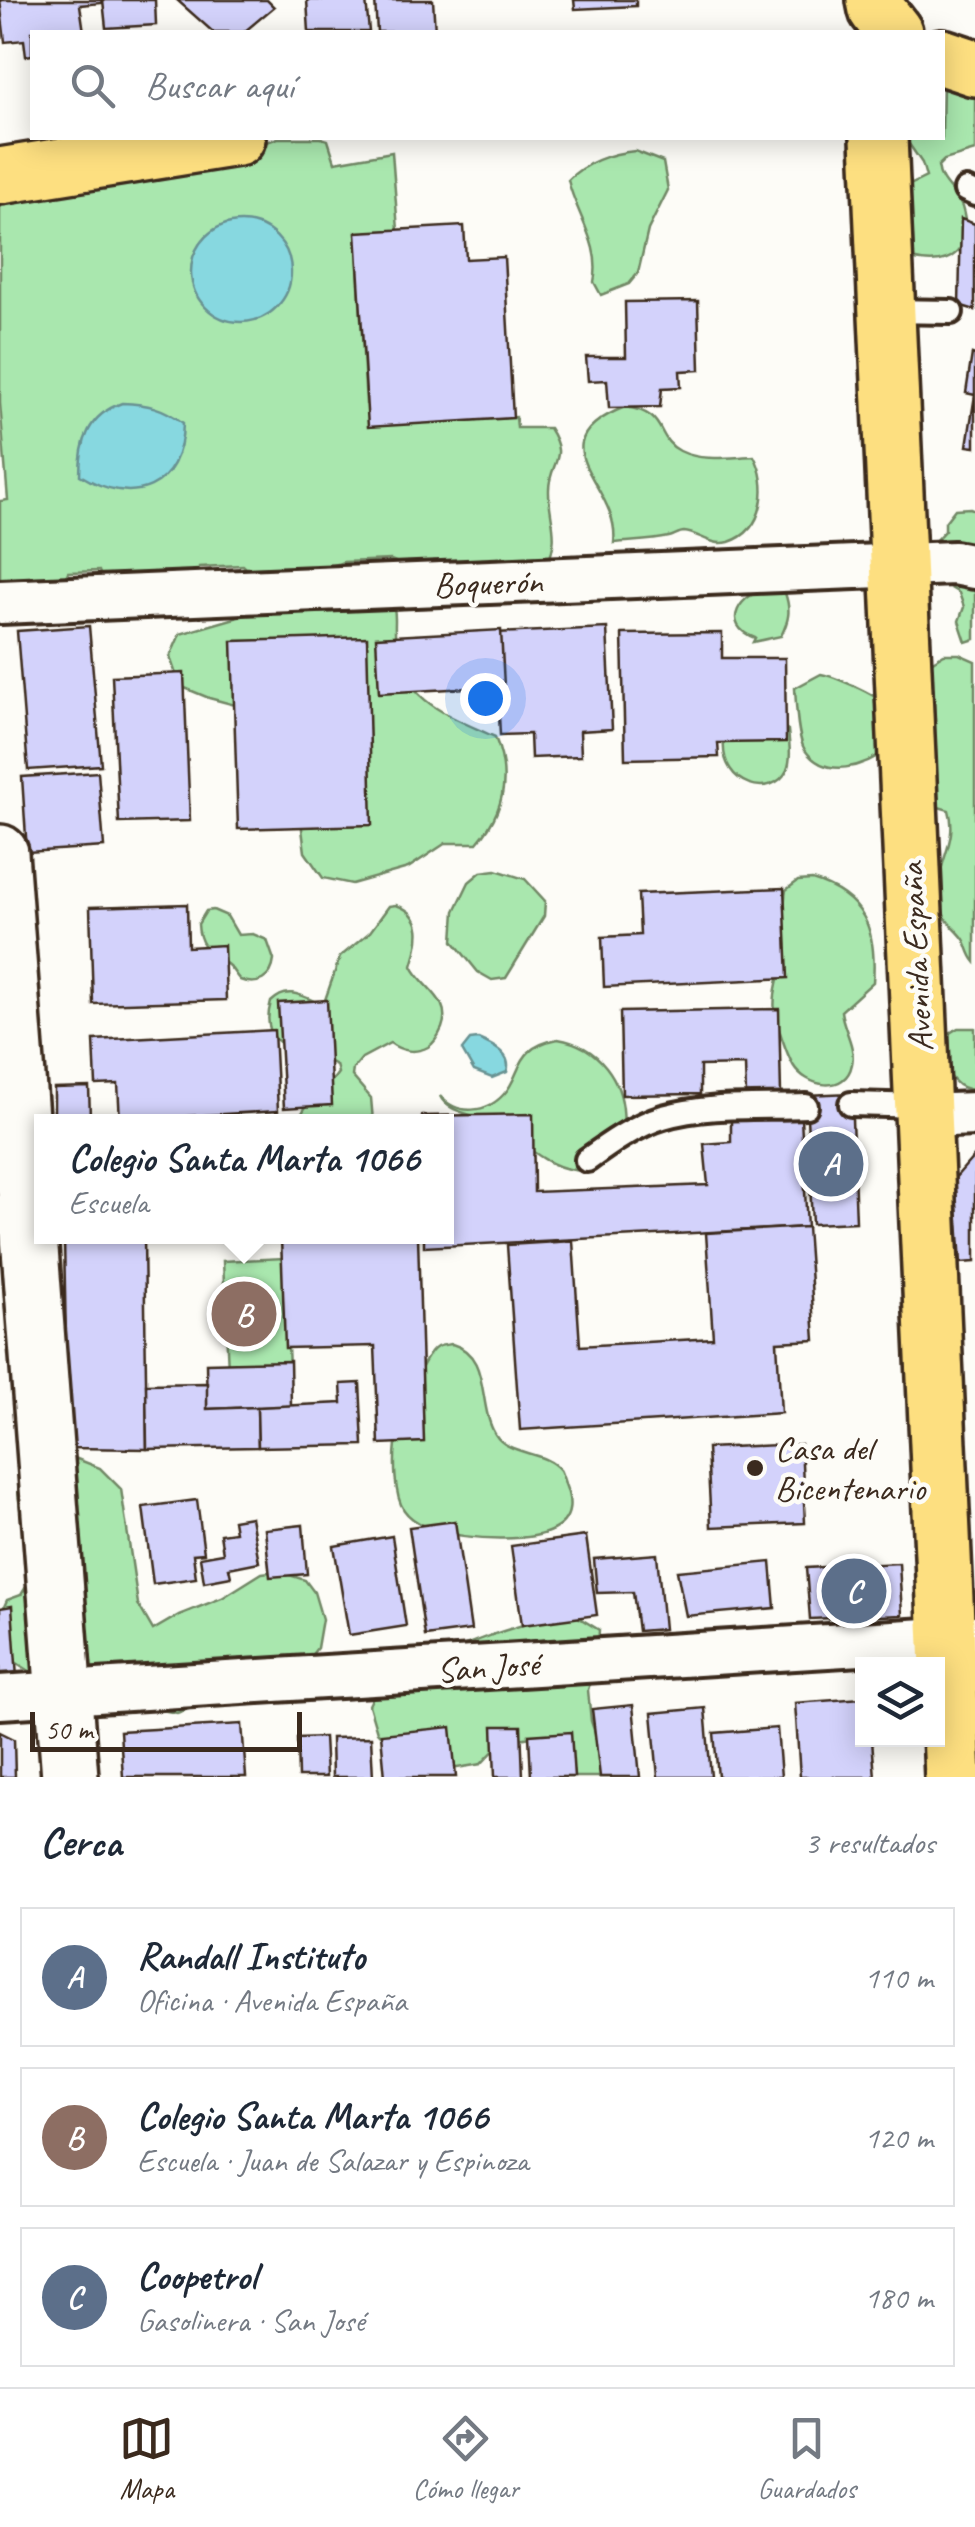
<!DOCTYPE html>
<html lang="es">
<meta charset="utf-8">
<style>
body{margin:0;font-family:Caveat,sans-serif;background:#f6f6f7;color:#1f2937}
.controls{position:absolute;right:30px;bottom:30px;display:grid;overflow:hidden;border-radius:0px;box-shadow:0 5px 25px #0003}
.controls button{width:90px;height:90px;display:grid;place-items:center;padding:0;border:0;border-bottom:2px solid #e0e1e3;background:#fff;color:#1f2937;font:50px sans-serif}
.scale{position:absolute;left:30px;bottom:25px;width:272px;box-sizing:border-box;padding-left:10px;border:5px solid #3b2a1e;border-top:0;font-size:28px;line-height:35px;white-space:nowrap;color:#3b2a1e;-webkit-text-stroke:8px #fdfcf7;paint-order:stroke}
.you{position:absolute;left:485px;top:698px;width:35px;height:35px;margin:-25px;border:8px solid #fff;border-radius:50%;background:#1a73e8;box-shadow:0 0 0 15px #1a73e833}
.badge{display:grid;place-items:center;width:65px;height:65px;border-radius:50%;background:#3b2a1e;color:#fff;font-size:32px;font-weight:700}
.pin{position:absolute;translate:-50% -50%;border:5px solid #fff;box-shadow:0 2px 10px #0006}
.popup{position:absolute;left:34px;top:1114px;width:420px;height:130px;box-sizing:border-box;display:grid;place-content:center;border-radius:0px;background:#fff;filter:drop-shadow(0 2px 8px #0005);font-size:32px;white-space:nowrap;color:#747a83}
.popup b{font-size:38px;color:#1f2937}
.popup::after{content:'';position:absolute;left:50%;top:100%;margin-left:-20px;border:20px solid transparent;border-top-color:#fff}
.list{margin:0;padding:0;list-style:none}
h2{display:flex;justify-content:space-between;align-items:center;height:130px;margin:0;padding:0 40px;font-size:42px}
h2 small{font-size:32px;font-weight:400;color:#747a83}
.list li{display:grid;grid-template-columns:65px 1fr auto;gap:30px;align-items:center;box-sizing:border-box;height:140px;margin:0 20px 20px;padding:0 20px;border:2px solid #e0e1e3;border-radius:0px}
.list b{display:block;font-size:38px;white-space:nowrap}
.list p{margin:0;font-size:32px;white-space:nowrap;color:#747a83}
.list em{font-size:32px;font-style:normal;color:#747a83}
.icon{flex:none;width:55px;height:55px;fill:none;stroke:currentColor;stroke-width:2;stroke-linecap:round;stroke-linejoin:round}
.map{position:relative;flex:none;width:975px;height:1777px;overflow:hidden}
.search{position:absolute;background:#fff;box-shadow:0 5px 25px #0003;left:30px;right:30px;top:30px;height:110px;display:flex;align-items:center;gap:25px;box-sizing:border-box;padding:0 35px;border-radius:0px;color:#747a83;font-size:38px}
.sheet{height:610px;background:#fff}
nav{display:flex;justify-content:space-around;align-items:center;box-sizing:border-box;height:140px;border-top:2px solid #e0e1e3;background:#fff;font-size:28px;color:#747a83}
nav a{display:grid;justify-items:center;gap:5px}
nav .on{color:#3b2a1e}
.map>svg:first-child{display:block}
.green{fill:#a9e7ae;stroke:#728866;stroke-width:2.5}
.water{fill:#87d8e0;stroke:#699292;stroke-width:2.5}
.building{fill:#d3d2fb;stroke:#3b2a1e;stroke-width:2.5}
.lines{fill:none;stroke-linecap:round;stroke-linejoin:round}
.service-casing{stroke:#3b2a1e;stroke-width:30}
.minor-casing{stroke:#3b2a1e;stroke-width:50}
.tertiary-casing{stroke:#3b2a1e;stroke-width:62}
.primary-casing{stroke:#3b2a1e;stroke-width:62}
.service{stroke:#fdfcf7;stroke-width:22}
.minor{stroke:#fdfcf7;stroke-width:42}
.tertiary{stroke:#fdfcf7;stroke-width:55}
.primary{stroke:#fddf80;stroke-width:55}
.poi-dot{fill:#3b2a1e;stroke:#fdfcf7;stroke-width:4}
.labels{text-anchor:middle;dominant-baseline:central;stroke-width:9;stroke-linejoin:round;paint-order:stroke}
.street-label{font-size:35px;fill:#3b2a1e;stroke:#fdfcf7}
.poi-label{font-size:35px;fill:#3b2a1e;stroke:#fdfcf7;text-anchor:start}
</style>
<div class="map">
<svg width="975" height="1777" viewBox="0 0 975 1777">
<rect width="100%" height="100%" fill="#fdfcf7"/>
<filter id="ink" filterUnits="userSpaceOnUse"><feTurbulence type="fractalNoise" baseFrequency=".01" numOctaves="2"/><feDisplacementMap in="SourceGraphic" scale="20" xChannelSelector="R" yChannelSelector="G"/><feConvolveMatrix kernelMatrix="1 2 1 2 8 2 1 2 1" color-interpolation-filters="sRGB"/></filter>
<g filter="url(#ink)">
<g class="green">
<path d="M943,82L975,95V151L944,160L938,166C940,185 955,190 962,207C975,250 951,269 911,259L906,187L926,177L922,163L905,138H942Z"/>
<path d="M278,138H321L328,140L335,162L392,152L398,230L356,233L366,404L418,412L449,422L516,417L517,428H549C569,459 550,461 549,489C548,520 562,534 546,567L450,584L391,560L343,562L294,580L250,572L243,565L199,567L195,593L178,615C168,616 155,619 145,616C128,610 103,588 99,571L68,572L65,579L0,600V501L8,500L0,403V199L228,156Z"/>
<path d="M635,151L663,162L668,190L648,230L638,273L629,284L601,295L594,282C602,245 576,215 568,180C584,163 611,153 635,151Z"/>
<path d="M625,407C669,413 654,438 680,451C702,462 730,457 754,456C769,483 766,530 729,542C712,547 699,533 684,532C679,532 674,536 669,537C651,541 632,541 614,543C621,484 530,445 625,407Z"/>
<path d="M970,508L975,510V639L966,642L959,621L964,607L959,593L946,585L939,571L934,542L945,530V522L955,509Z"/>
<path d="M385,586C401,617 392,615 396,646C403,702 450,716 495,737C511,776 505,811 477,843H446L408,868L352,884L323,878L305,852L301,821L239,706L209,698L180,686L170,657L180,634L249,614L332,612Z"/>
<path d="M770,588L785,593C791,610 789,620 781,636L753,642L755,638C719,625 740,593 770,588Z"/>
<path d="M944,654H959L975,661V962C969,955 969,950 965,941C960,932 950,926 945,917C937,906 938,884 941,871C946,849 956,834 949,810L921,802L919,690L931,662Z"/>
<path d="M821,674C833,676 841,681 852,685C889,702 893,707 889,748C865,767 826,780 805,750C797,738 796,703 795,688Z"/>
<path d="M775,722L788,730C789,742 792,758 787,770C773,800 720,786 724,741Z"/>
<path d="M496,870L525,879L545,901L544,916L506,978L492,980L478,972L453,941L455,911L469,882L481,872Z"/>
<path d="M812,880C865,896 877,930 873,982L841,1011C843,1029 856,1046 852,1064C846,1095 806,1087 793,1065C786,1052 778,1028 775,1013C772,993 781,972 784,952C786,931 782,911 786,890L798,881Z"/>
<path d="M396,905C426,915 420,940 412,966C422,988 453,999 442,1028C439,1035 435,1043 428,1047C415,1054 401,1051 390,1043L362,1058L353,1069L352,1076L371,1098L373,1121H299C303,1102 327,1090 338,1073L336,1065C307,1048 256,1054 271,1002C287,986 301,995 318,1003L325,1000L340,957L370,932L389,906Z"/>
<path d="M213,910L227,916L238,935L253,934L267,940L274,960C272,979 257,987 240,980C236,976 233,970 229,966C212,952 199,949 198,924L206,911Z"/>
<path d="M958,1028H975V1090C951,1090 946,1067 936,1048L945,1036Z"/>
<path d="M558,1039C643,1053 642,1180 574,1170C542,1166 520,1138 494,1123C477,1114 448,1114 440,1096C458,1116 487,1113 504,1094C516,1082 517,1063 529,1052C537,1044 548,1041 558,1039Z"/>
<path d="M284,1258L289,1368L228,1370L223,1261Z"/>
<path d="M452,1344C491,1355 477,1404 495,1434C508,1456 544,1450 560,1470C561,1471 565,1483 565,1484C577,1514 565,1530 534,1536C502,1542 424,1539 404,1510C394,1496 394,1461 396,1444C398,1425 421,1356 437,1347C438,1346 450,1344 452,1344Z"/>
<path d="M72,1457L100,1468L121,1489L138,1604L153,1630L179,1615L222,1598L262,1573L277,1571L305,1580L314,1592L322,1619L317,1648L299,1671L177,1713L119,1702L36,1675L9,1658L0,1616L7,1600L21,1595L29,1582L18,1492L20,1477Z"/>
<path d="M573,1614L599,1630L597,1661L588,1690L591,1721L610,1777H547L531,1737L502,1742L481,1764L451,1769L398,1753L377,1732L369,1705L382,1678C445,1655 507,1623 573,1614Z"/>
</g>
<g class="water">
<circle cx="241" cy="272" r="50"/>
<path d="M122,403C147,404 163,407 183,423C182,489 133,508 80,475C80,442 88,415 122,403Z"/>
<path d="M478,1039C492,1045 513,1054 507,1072L492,1078L474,1071L462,1050L470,1040Z"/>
</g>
<g class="building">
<path d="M0,0H101L102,3L80,5L84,32H32V55L26,56L24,40L5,42Z"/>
<path d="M103,0H155L156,25L106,28Z"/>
<path d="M177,0H267L274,7L244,32H213Z"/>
<path d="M307,0H366L369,32H309Z"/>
<path d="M375,0H433L435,32H377Z"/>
<path d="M574,0H636V6L575,9Z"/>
<path d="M961,219L975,224V310L959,305Z"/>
<path d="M464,226L466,259L504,257L513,418L368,427L356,232Z"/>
<path d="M698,301L700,370L680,371L681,387L662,388L660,407L609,408L607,380L588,381L586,357H626L625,302Z"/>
<path d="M972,354L975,355V447L967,446L975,395L966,393Z"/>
<path d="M89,626L101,765L28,770L17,631Z"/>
<path d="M607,628L612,729L580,731L581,756L531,758L530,734L500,735L495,633Z"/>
<path d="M501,630L504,686L379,693L376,637Z"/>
<path d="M722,633V658H785L786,742L718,743L719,757L625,759L622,634Z"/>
<path d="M367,637L372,825L238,829L232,641Z"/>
<path d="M184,673L190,821L119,823L112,676Z"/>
<path d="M98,772L104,847L27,852L22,777Z"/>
<path d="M784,888L788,978L604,987L602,937L640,935L638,894Z"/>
<path d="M187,904L188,947L224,945L226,1000L93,1004L90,907Z"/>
<path d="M327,1000L332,1105L284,1108L278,1003Z"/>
<path d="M779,1009L781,1094L746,1095L745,1065L700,1066V1094L622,1095L620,1012Z"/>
<path d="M274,1030L278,1111L120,1120L118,1084L96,1085L94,1040Z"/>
<path d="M89,1087L90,1117L54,1118V1088Z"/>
<path d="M851,1093L856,1222L812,1224L806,1095Z"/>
<path d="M533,1114L534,1192L708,1185L704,1144L731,1142V1116L801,1118L807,1227L424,1247V1236H446V1122H422V1116Z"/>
<path d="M975,1155V1262L961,1263L955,1178Z"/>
<path d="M807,1227L815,1340L777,1342L781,1413L520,1430L507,1245L573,1241L580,1346L713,1338L706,1233Z"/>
<path d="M418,1236L424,1442L379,1444L375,1346L285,1348L281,1238Z"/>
<path d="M144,1237L147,1449L68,1448L64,1238Z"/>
<path d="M290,1361L291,1406L207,1409L206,1363Z"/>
<path d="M207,1383V1409L257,1407L258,1447L147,1449L146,1384Z"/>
<path d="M360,1383L363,1445L258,1447L257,1407L342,1403L341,1384Z"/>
<path d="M801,1444L805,1523L711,1527L707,1448Z"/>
<path d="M197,1500L204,1553L193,1554L196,1578L153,1584L143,1507Z"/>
<path d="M251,1517L259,1562L229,1568L231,1577L204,1582L200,1557L223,1553L220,1534L235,1532L233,1520Z"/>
<path d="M455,1521L471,1630L425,1636L409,1527Z"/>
<path d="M303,1525L307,1574L270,1577L265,1529Z"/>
<path d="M392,1536L406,1626L349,1635L334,1546Z"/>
<path d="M586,1536L597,1615L522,1625L511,1546Z"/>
<path d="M657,1554L664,1629L638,1631L633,1592L597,1593L594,1559Z"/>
<path d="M771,1562L775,1608L686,1616L677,1571Z"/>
<path d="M899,1563L902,1615L810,1619L806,1568Z"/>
<path d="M12,1606L17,1678L0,1679V1608Z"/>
<path d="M862,1698V1740H872L875,1777H800L795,1703Z"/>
<path d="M633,1705L640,1777H600L592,1709Z"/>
<path d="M705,1708L711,1777H658L652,1713Z"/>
<path d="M242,1724L246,1777H123L120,1731Z"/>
<path d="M493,1726H521L523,1777H495Z"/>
<path d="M451,1727L456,1777H385L381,1734Z"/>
<path d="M777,1728L781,1777H718L714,1733Z"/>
<path d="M0,1732L14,1739L15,1777H0Z"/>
<path d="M571,1732L574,1777H531L529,1735Z"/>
<path d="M324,1737L326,1777H298L297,1738Z"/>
<path d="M371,1737L373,1777H332L331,1738Z"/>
</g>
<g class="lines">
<defs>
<g id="service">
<path d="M966,190L975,194"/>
<path d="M887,311L951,312"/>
<path d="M851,1104L923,1106"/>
<path d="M587,1160C609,1144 636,1125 663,1117C708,1104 759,1108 806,1106"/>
</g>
<g id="minor">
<path d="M0,602L954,563L975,567"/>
<path d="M924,1116L975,1114"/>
<path d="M0,1697L975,1637"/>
</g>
<path id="tertiary" d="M0,853L70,1777"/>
<g id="primary">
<path d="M875,0L877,10L894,32"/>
<path d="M942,57L975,68"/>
<path d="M879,138L953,1777"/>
<path d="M0,176L237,138"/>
</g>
</defs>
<use href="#service" class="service-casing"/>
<use href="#minor" class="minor-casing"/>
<use href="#tertiary" class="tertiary-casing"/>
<use href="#primary" class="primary-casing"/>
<use href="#service" class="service"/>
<use href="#minor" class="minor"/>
<use href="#tertiary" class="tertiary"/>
<use href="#primary" class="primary"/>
</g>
</g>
<circle class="poi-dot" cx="755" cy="1468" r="10"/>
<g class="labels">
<g class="street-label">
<text transform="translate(488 583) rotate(-2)">Boquerón</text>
<text transform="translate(916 957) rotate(-93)">Avenida España</text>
<text transform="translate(488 1667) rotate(-4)">San José</text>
</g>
<g class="poi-label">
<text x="775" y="1448">Casa del<tspan x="775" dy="40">Bicentenario</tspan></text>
</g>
</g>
</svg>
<div class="controls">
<button><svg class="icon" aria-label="layers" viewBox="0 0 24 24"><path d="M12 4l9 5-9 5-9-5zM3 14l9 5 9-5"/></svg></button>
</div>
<div class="scale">50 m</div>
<div class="you"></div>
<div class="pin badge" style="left:831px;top:1164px;background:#5c6f8a">A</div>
<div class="pin badge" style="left:244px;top:1314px;background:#8d6e63">B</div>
<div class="popup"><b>Colegio Santa Marta 1066</b>Escuela</div>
<div class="pin badge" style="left:854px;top:1591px;background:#5c6f8a">C</div>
<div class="search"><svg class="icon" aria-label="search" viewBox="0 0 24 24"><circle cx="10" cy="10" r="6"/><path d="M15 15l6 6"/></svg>Buscar aquí</div>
</div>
<section class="sheet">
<h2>Cerca<small>3 resultados</small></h2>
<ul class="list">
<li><span class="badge" style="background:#5c6f8a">A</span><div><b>Randall Instituto</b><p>Oficina · Avenida España</p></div><em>110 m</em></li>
<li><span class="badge" style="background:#8d6e63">B</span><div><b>Colegio Santa Marta 1066</b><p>Escuela · Juan de Salazar y Espinoza</p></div><em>120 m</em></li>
<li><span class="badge" style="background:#5c6f8a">C</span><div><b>Coopetrol</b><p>Gasolinera · San José</p></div><em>180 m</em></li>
</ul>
</section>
<nav>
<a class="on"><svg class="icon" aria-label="map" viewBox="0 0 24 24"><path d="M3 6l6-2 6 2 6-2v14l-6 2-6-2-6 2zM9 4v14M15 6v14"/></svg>Mapa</a>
<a><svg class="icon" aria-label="directions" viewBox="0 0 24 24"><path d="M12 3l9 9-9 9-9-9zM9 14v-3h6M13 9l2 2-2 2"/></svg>Cómo llegar</a>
<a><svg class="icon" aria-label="saved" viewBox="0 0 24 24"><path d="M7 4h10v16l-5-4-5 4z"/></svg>Guardados</a>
</nav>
